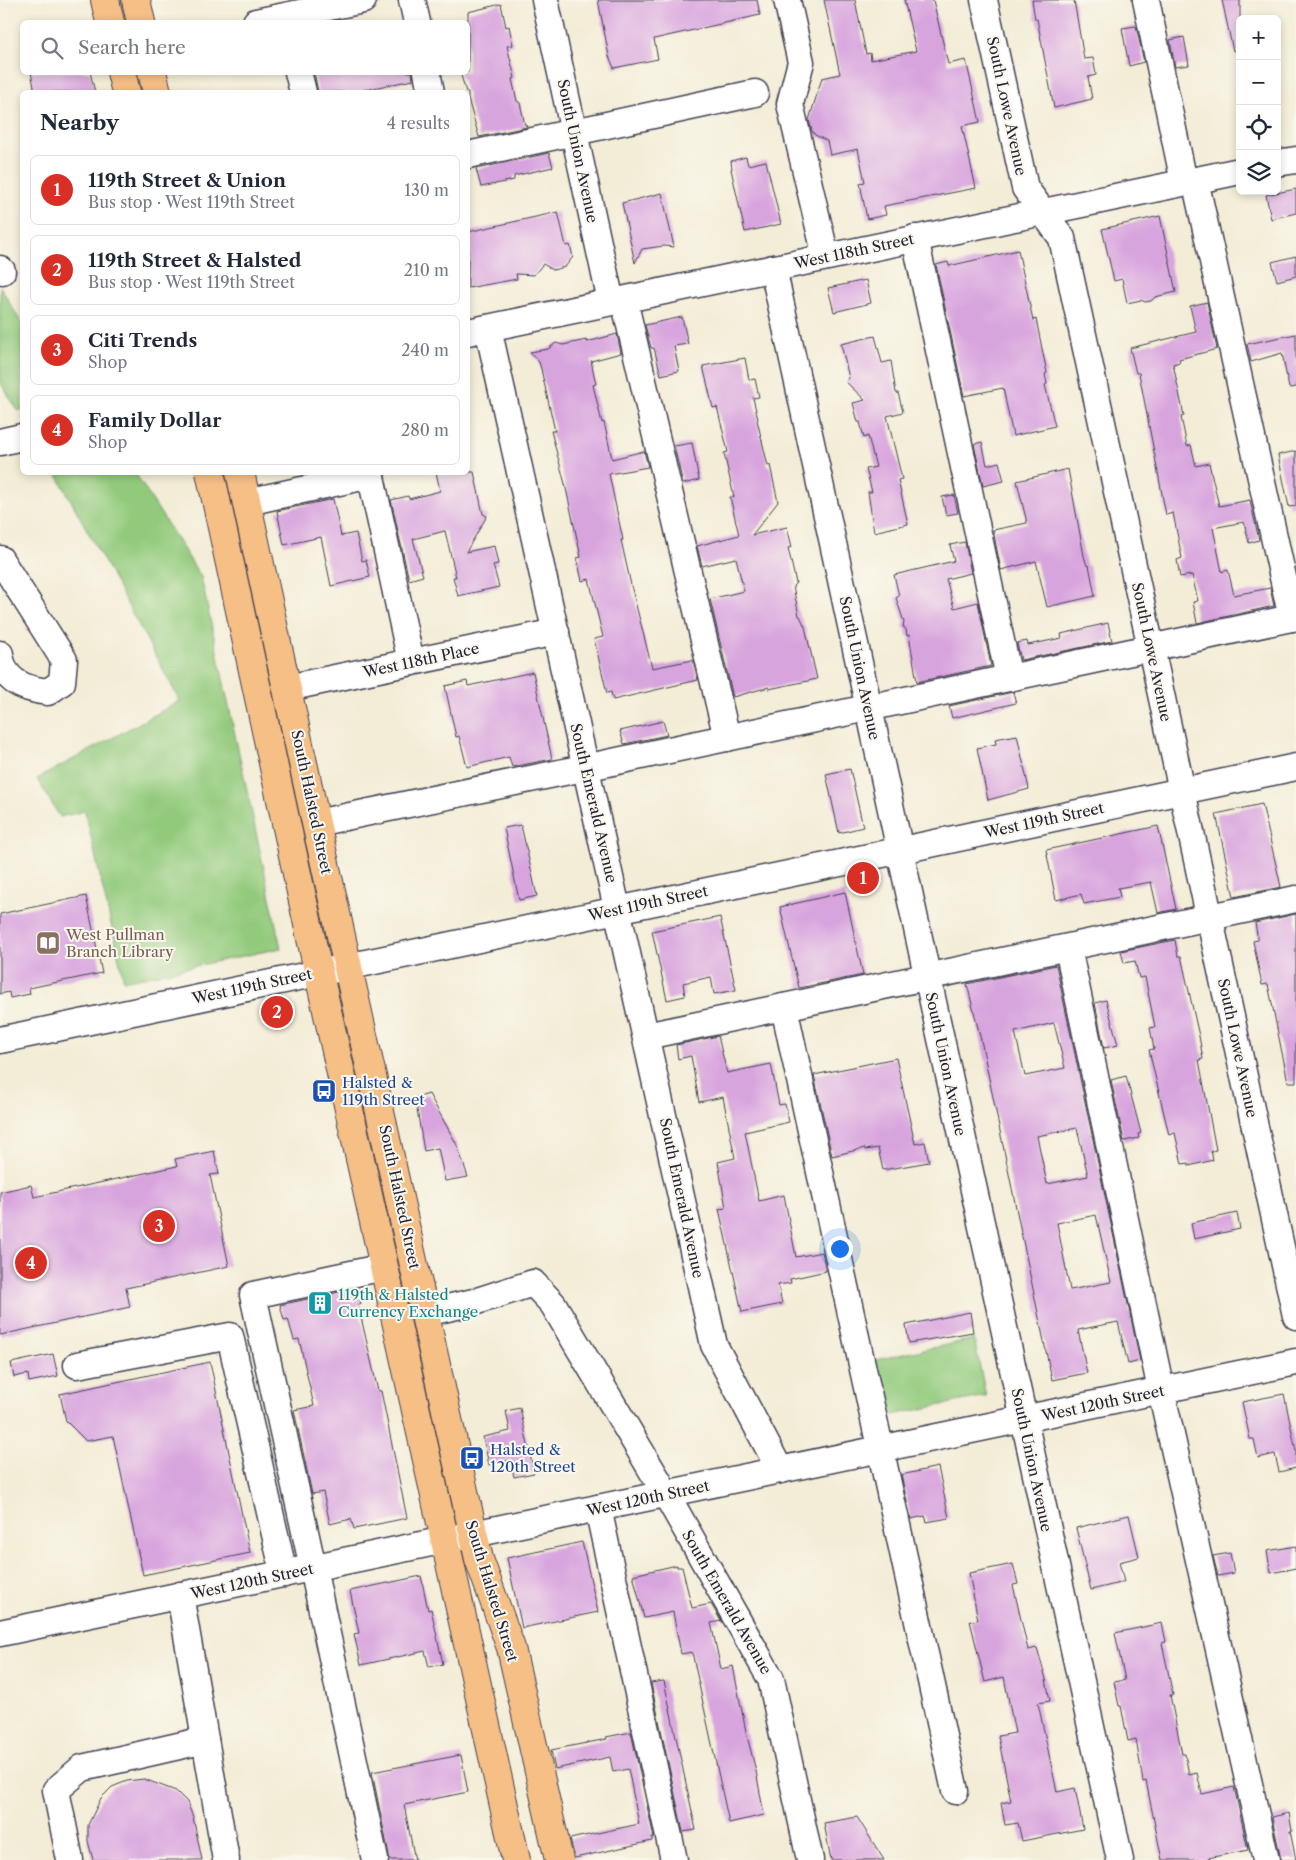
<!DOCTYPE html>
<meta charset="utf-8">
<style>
body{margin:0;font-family:"Libre Caslon Text",serif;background:#f6f6f7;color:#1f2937}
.controls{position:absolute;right:15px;top:15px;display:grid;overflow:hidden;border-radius:8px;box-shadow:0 2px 8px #0003}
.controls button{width:45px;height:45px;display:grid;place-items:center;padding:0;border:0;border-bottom:1px solid #e0e1e3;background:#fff;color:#1f2937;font:25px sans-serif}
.you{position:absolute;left:839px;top:1248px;width:18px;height:18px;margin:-12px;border:4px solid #fff;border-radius:50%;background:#1a73e8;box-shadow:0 0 0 8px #1a73e833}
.badge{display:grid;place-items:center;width:32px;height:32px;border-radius:50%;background:#d93025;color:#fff;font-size:16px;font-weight:700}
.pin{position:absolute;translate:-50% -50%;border:2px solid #fff;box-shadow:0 1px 5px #0006}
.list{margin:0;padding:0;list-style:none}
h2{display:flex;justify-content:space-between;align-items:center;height:65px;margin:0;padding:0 20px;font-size:21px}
h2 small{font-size:16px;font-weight:400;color:#747a83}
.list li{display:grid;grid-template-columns:32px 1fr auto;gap:15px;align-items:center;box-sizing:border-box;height:70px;margin:0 10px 10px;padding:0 10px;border:1px solid #e0e1e3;border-radius:8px}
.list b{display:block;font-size:19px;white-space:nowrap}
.list p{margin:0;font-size:16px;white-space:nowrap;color:#747a83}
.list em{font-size:16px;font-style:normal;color:#747a83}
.icon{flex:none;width:28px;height:28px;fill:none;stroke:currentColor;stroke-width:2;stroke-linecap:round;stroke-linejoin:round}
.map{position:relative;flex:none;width:1296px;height:1860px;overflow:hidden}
.search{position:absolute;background:#fff;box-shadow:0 2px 8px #0003;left:20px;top:20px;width:450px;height:55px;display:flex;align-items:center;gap:12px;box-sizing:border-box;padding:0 18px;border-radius:8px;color:#747a83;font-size:19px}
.panel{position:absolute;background:#fff;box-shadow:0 2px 8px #0003;left:20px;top:90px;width:450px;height:385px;border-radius:8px}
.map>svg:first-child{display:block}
.green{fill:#92ca7c;stroke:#5a765c}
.building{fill:#d8a4de;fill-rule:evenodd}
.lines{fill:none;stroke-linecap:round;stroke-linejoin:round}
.minor-casing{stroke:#414052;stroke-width:29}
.major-casing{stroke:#414052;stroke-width:30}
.minor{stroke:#fff;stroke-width:26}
.major{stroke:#f5bf86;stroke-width:28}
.labels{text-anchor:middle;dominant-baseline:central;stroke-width:4;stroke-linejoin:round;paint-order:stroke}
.street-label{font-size:15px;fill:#22223b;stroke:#fbf7ec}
.education-label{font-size:15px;fill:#785e54;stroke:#fbf7ec;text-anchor:start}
.transit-label{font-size:15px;fill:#164399;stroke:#fbf7ec;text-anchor:start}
.culture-label{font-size:15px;fill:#0d838f;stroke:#fbf7ec;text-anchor:start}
</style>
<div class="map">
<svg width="1296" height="1860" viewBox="0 0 1296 1860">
<rect width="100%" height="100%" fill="#fbf7ec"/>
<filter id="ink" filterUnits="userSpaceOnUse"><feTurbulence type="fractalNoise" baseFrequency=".02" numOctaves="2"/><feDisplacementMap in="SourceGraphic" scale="10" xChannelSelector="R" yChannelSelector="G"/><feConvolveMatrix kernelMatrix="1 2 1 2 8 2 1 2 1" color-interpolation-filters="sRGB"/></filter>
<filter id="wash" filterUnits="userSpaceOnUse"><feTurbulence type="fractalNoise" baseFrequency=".0096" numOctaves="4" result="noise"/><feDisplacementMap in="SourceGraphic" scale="20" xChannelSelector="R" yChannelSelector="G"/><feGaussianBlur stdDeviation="1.12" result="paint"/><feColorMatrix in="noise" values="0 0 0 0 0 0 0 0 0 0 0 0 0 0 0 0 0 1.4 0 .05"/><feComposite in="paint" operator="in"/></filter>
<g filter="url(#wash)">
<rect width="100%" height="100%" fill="#f3edd7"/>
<g class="green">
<path d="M0,286L22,324V409L18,411L0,382Z"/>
<path d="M56,473H135L201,577L281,948L124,981L85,811L60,817L37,779L180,701Z"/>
<path d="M974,1339L986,1396L878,1418L866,1362Z"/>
</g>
<g id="blocks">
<g class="building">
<path d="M598,0H757L760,15L654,39L658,59L614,68L609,56Z"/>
<path d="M824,0H855L866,54L870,53L871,60L916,51L904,0H933L948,64L966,60L980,122L962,126L976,188L884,206L886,215L867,219L860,183L865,182L858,149L830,155L827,141L815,135L812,131L809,120L822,78L840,74Z"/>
<path d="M1032,0H1074L1084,59L1093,58L1096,75L1088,77L1092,99L1054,108L1037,19H1035Z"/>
<path d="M1222,0H1240V50L1233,51Z"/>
<path d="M501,4L506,27L509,26L513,45L507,46L515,78L512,79L517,101L520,103L525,125H526L527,127L479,137L468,99V92H466L460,72H468V12Z"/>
<path d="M1136,26L1144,62L1129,66L1122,28Z"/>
<path d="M1184,37L1189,65L1175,67L1170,40Z"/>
<path d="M31,72H90L95,92H35Z"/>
<path d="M314,72H412L413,80L353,92H318Z"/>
<path d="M549,153L553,167L514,176V180L481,187L476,169Z"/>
<path d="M746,157L748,165L766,161L781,224L745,232L731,169H732L731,161Z"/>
<path d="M1296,189V213L1271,219L1266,195Z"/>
<path d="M662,193L674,247L664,246L642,249L635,263L622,203Z"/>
<path d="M558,212L566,246L570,245L573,257L565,267L553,270L543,264L534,275L516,274L517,279L468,288V232Z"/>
<path d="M1160,216L1176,292L1155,297L1151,301L1145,302L1141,300L1127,303L1122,279L1114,281L1102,229Z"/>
<path d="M1018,250L1033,320L1036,319L1047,373L1045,374L1047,384L1045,385L1055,426L1013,436L1003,388L964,396L936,265L948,262L949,266Z"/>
<path d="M1296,256V276L1277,281L1272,262Z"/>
<path d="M866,280L871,303L834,312L828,288Z"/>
<path d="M1207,302L1217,349L1179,359L1180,362L1173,364L1184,416L1181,417L1187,446L1191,445L1196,466L1209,463L1219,506L1250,500L1259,540L1249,543L1244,522L1213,528L1222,572L1228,570L1234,595L1270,588L1274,606L1197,623L1193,602L1198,601L1192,575L1180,577L1177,560L1182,558L1173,513L1166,515L1139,373H1136L1130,348L1196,332L1190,306Z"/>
<path d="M682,317L688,344L674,346L679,371L661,375L654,348H651L645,325Z"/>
<path d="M617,334L621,353L591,361L596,384L593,385L602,423L604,422L612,459L644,451L648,467L609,474L623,540H621L631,585L652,668L693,660L698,680L613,700L611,692L607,693L594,639L603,637L589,579L582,581L577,558L581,557L565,484L551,431H555L541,369L539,362L530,352L548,349L556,343L563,345L586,340L587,342Z"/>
<path d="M1296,334V387L1289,388L1282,353L1251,362L1247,344Z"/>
<path d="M875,336L882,363L891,361L896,393H898L903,412L887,416L902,479L898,480L908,524L874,532L868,492H872L866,469L876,467L868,436L864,438L860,422H858L853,403L865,400L846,382L849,378L841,344Z"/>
<path d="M745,358L749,380L755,379L759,397L753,398L758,419L757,420L768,466L770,465L778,502L752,535L787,527L792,547L788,548L796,583L793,586L799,616H800L805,627L817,679L769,689V687L733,697L710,599L744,591L736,558L702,566L697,546L739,535L730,497H734L724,453L728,452L717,407L713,408L703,366Z"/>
<path d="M982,442L987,465L999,462L1004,481L983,486L974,444Z"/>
<path d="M692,443L699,480L683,484L674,446Z"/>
<path d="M1296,451V506L1289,507L1278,455Z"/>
<path d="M1068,469L1084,556L1087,566L1089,565L1095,596L1047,607L1036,561L1001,570L993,530L1027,523L1017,481Z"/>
<path d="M436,472H474L483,514L487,516L466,552L494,546L498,564L493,565L499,587L458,596L453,577H456L445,531L413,539L423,576L409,580L391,500L408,496L409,499L440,491Z"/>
<path d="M954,495L958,513L946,515L942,497Z"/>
<path d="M333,499L341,536L356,533L362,561L366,560L370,577L331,586L321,537L284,545L277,511Z"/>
<path d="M965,542L971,573L946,579L954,608L978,602L991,666L917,682L909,635L907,636L906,629L903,627L904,622L896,598L899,596L894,575L954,561L950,545Z"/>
<path d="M1108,623L1112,641L1021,660L1017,643L1027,641L1028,645L1062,638L1061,634Z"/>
<path d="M533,672L552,759L512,767L509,757L467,767L459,736L456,737L445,686L467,681L468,686Z"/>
<path d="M1013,692L1016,703L952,718L949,706Z"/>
<path d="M663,721L667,735L624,744L620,731Z"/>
<path d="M1017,735L1029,789L988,800L977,748L996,744L995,739Z"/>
<path d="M850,769L863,827L839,833L826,774Z"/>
<path d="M1262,804L1281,887L1234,897L1216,814Z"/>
<path d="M521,825L537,896L519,900L504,828Z"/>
<path d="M1158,826L1176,909L1158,913L1151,882L1118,888L1120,897L1084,904L1081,894L1056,900L1046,850Z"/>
<path d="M845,892L863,975L799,988L780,907Z"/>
<path d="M86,896L102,973L29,988L30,994L10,998L9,992L0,994V914Z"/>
<path d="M1296,914V1082H1288L1268,984L1262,985L1253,941L1258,940L1255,923Z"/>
<path d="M720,917L736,990L714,994L711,977L683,983L685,996L667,1000L652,931Z"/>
<path d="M1175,940L1178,956H1181L1199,1036L1203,1059L1199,1060L1216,1150L1211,1151L1213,1160L1189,1166V1163L1182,1164L1175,1133L1169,1135L1149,1050L1154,1049L1150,1028L1155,1027L1145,977L1139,978L1135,961L1124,963L1121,951Z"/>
<path d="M1056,965L1140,1361L1128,1364L1118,1322L1078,1330L1087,1373L1052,1380L981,1040L967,984ZM1054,1023L1065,1068L1025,1076L1015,1032ZM1077,1128L1088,1176L1047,1184L1037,1136ZM1096,1215L1111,1282L1070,1290L1057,1223Z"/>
<path d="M1106,1000L1118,1045L1104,1048L1095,1003Z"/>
<path d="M718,1036L727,1073L771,1064L779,1105L785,1104L789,1122L745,1132L759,1201L784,1195L796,1257L822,1252L826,1271L790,1279L791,1283L778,1285L782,1304L742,1312L719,1209L726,1208L718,1162L735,1158L723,1097L699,1102L691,1056L678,1059L676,1045Z"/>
<path d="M896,1058L915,1144L925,1142L929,1162L883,1170L878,1148L865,1150V1148L832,1156L814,1075Z"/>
<path d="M1126,1076L1141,1133L1138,1134L1139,1138L1124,1141L1111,1080Z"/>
<path d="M429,1094L457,1145L468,1177L445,1181L438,1148L424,1151L415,1098Z"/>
<path d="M214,1151L219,1174L210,1175L229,1266L126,1288L130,1307L0,1335V1192L31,1185L34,1197L177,1166L175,1159Z"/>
<path d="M1237,1213L1240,1229L1194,1239L1191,1223Z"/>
<path d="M357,1288L361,1304H358L378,1391H381L407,1518L354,1529L351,1519L330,1524L323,1492L312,1494L294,1410L314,1406L299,1339L294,1340L288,1319L284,1320L280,1305Z"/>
<path d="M970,1312L973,1332L909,1343L906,1325Z"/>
<path d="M53,1354L58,1376L29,1382L28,1374L14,1377L11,1363Z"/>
<path d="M210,1362L250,1553L143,1575L113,1436L86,1441L66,1421L60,1394Z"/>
<path d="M1284,1394L1296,1451V1468L1279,1472L1275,1454L1258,1458L1254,1439H1250L1242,1402Z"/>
<path d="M520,1408L534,1473L514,1477L510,1460L489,1465L483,1437L510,1431L506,1411Z"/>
<path d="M938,1467L949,1518L927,1522L925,1516L911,1519L901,1475Z"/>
<path d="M1129,1515L1139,1557L1119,1562L1124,1582L1091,1590L1076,1528Z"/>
<path d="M582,1542L598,1612L522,1628L507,1558Z"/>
<path d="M1296,1546V1568L1271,1573L1267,1551Z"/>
<path d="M1230,1553L1234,1573L1218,1576L1213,1556Z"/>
<path d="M1013,1564L1018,1584L1013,1585L1028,1650L1037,1648L1046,1679L1050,1701L1038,1703L1057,1792L1075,1788L1083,1829L1022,1841L1018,1823L1005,1825L1001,1803L1011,1801L998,1736L1015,1733L1004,1677L985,1682L970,1621L978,1620L969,1573Z"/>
<path d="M677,1565V1567H682L692,1608L711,1604L721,1621L711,1623L721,1669L733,1666L746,1732L756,1771L764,1815L729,1823L692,1652L681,1654L673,1612L644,1618L633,1575Z"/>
<path d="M421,1576L428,1610L431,1609L443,1664L429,1667L425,1651L361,1665L354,1634L359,1633L350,1591Z"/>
<path d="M1162,1623L1166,1642L1162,1643L1173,1695H1170L1182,1754H1185L1189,1775L1197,1773L1202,1794L1234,1787L1248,1850L1208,1858V1860H1162L1146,1781L1143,1782L1136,1739L1128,1741L1121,1706H1119L1114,1682L1125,1680L1115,1633Z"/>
<path d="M664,1681L696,1830L683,1832L651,1683Z"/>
<path d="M631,1732L654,1838H652V1841L575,1858L570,1839L639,1824L629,1773L628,1769L613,1772L610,1757L555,1769L551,1750L607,1739L606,1737Z"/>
<path d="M461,1755L468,1792L404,1805L415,1860H390L372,1772Z"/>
<path d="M144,1779L176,1791L187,1802L193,1817L202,1860H93L88,1841V1825L101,1798L112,1787L127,1781Z"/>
<path d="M1289,1813L1292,1831H1290L1296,1860H1281L1272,1817Z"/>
<path d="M857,1817L884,1860H831L824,1823Z"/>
</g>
</g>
</g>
<g filter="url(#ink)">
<use href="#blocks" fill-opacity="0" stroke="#414052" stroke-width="1"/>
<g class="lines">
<defs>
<g id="minor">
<path d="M412,0L417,22"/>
<path d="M545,0L611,302"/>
<path d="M787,0L801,62L790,104L826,257"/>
<path d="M984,0L1025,188L1062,238L1296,1316"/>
<path d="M1146,0L1184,182"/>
<path d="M256,22L363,0"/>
<path d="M298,72L303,92"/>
<path d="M427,72L431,92"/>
<path d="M468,155L755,93"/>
<path d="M1277,163L1296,160"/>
<path d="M1195,180L1292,618"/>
<path d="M915,238L1009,678"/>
<path d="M773,268L1120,1860"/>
<path d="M0,269L2,271"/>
<path d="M624,300L727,738"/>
<path d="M488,328L714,1345L780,1470"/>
<path d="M468,332L1240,171"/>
<path d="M0,442L22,437"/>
<path d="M370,472L411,662"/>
<path d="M247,502L371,475"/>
<path d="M0,559L64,660L62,682L48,692C23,689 3,681 0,654"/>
<path d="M287,688L556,632"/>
<path d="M316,823L608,763L1296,617"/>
<path d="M1068,948L1161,1390L1266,1860"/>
<path d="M784,1007L955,1791"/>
<path d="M646,1036L1296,899"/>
<path d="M0,1040L1296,767"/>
<path d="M425,1313L474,1302L533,1283L553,1304L666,1494L771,1679L810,1860"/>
<path d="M77,1365L230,1336L284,1574"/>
<path d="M598,1508L674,1860"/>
<path d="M180,1595L226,1860"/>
<path d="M0,1633L1296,1362"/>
<path d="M70,1860L56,1790L82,1768L205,1740"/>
<path d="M375,1860L313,1568L253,1295L384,1267"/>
</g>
<g id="major">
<path d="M105,0L110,22"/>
<path d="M136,0L141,22"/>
<path d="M121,72L126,92"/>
<path d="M152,72L157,92"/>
<path d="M210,472L312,943L516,1860"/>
<path d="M240,472L316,823L479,1559L511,1648L559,1860"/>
</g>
</defs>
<use href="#minor" class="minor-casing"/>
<use href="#major" class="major-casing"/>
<use href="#minor" class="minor"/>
<use href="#major" class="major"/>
</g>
</g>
<defs>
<symbol id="library-square" viewBox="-11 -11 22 22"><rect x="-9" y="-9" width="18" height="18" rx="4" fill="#8d6e63" stroke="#fbf7ec"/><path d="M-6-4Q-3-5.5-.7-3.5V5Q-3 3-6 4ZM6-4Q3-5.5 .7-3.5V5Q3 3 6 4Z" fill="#fff"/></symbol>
<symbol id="bus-square" viewBox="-11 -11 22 22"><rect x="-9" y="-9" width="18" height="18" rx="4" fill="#1a4fb4" stroke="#fbf7ec"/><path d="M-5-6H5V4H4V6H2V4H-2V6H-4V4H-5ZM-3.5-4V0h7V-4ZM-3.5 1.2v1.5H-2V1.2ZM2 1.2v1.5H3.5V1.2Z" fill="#fff"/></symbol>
<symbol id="building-square" viewBox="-11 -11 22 22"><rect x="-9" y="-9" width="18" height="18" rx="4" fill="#0f9aa8" stroke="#fbf7ec"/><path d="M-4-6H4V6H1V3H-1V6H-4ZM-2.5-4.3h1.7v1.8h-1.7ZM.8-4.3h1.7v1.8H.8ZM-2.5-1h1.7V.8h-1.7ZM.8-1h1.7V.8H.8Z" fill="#fff"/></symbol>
</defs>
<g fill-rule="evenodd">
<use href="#library-square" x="34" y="929" width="28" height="28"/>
<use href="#bus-square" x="310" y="1077" width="28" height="28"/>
<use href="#building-square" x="306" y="1289" width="28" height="28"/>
<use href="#bus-square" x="458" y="1444" width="28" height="28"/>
</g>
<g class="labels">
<g class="street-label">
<text transform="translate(1007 106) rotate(78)">South Lowe Avenue</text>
<text transform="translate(578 151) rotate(78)">South Union Avenue</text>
<text transform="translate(854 251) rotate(-12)">West 118th Street</text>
<text transform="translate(1152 652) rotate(78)">South Lowe Avenue</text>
<text transform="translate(421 660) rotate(-12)">West 118th Place</text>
<text transform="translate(860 668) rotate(78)">South Union Avenue</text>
<text transform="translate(312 802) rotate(78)">South Halsted Street</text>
<text transform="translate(594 803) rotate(77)">South Emerald Avenue</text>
<text transform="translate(1044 820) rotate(-12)">West 119th Street</text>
<text transform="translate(648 903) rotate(-12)">West 119th Street</text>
<text transform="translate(252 986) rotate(-12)">West 119th Street</text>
<text transform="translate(1238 1048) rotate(78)">South Lowe Avenue</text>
<text transform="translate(946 1064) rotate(78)">South Union Avenue</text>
<text transform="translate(400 1197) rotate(78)">South Halsted Street</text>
<text transform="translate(682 1198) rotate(78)">South Emerald Avenue</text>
<text transform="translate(1103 1403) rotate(-12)">West 120th Street</text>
<text transform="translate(1032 1460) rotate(78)">South Union Avenue</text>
<text transform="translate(648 1498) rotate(-12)">West 120th Street</text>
<text transform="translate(252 1581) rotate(-12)">West 120th Street</text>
<text transform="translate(492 1591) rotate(73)">South Halsted Street</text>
<text transform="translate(727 1602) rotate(60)">South Emerald Avenue</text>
</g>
<g class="education-label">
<text x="66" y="934">West Pullman<tspan x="66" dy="17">Branch Library</tspan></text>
</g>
<g class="transit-label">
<text x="342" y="1082">Halsted &amp;<tspan x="342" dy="17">119th Street</tspan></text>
<text x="490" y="1449">Halsted &amp;<tspan x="490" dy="17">120th Street</tspan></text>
</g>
<g class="culture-label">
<text x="338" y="1294">119th &amp; Halsted<tspan x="338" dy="17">Currency Exchange</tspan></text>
</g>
</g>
</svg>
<div class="controls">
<button>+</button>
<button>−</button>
<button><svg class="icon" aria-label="locate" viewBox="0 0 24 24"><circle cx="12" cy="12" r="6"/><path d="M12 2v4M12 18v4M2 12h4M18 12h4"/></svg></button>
<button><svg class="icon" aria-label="layers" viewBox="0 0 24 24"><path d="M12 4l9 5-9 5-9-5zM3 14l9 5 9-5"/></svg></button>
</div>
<div class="you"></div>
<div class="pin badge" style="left:863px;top:878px">1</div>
<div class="pin badge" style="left:277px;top:1012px">2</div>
<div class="pin badge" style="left:159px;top:1226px">3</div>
<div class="pin badge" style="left:31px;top:1263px">4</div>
<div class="search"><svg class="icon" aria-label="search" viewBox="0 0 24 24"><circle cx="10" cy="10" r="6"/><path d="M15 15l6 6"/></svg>Search here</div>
<section class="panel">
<h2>Nearby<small>4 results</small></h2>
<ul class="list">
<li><span class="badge">1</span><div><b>119th Street &amp; Union</b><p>Bus stop · West 119th Street</p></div><em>130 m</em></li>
<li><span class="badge">2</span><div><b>119th Street &amp; Halsted</b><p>Bus stop · West 119th Street</p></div><em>210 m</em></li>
<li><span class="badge">3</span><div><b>Citi Trends</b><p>Shop</p></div><em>240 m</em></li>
<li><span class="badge">4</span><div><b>Family Dollar</b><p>Shop</p></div><em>280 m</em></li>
</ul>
</section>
</div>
